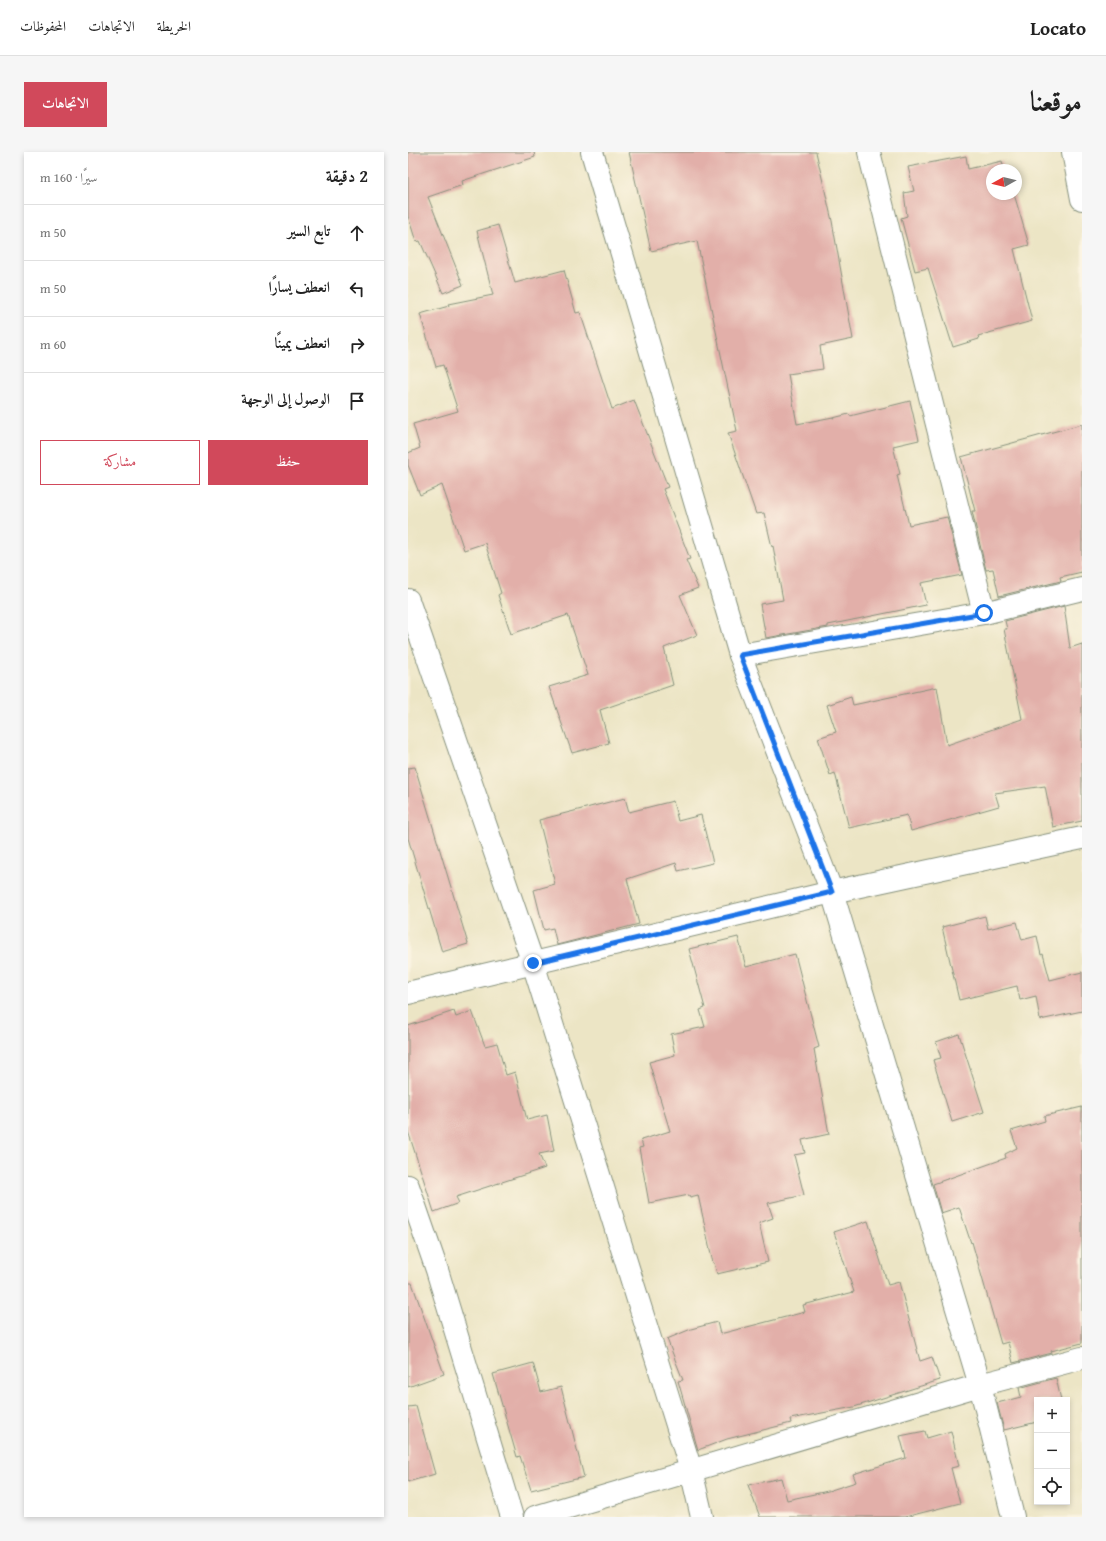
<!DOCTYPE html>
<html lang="ar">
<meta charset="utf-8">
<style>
body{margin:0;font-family:"Gentium Book Plus",Amiri,serif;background:#f6f6f6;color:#222;direction:rtl}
.controls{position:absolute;right:12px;bottom:12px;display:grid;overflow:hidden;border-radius:0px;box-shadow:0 2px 6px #0003}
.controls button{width:36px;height:36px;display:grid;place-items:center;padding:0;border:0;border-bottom:1px solid #e0e0e0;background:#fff;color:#222;font:20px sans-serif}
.compass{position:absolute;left:578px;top:12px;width:36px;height:36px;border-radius:50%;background:#fff;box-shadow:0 2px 6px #0003;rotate:262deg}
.stop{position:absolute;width:12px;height:12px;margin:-9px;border:3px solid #1a73e8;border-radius:50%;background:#fff}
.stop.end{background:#1a73e8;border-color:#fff;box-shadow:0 1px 4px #0008}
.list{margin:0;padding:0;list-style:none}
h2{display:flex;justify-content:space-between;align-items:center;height:52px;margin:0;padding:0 16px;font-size:17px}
h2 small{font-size:13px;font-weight:400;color:#767676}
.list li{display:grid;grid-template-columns:26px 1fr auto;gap:12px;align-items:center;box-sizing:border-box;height:56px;padding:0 16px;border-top:1px solid #e0e0e0}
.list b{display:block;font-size:15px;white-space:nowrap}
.list em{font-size:13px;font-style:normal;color:#767676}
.actions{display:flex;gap:8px;padding:12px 16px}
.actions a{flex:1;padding:9px 0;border:1px solid #d1495b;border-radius:0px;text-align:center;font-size:14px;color:#d1495b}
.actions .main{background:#d1495b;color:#fff}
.icon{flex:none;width:22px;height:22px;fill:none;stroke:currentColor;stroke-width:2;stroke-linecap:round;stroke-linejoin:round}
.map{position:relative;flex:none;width:674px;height:1365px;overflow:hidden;direction:ltr;border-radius:0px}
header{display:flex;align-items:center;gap:24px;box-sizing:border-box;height:56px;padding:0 20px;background:#fff;border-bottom:1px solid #e0e0e0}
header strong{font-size:19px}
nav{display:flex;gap:22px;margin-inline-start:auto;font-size:14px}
.intro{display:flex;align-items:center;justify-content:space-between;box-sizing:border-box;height:96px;padding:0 24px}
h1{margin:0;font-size:28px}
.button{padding:10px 18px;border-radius:0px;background:#d1495b;color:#fff;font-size:14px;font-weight:700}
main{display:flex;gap:24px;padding:0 24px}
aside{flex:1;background:#fff;border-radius:0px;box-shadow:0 2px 6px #0003}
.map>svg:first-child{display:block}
.building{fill:#e2afa9}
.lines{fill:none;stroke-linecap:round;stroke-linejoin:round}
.street-casing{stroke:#86917c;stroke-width:24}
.street{stroke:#fff;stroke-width:22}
.route{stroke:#1a73e8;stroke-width:5}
</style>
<header>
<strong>Locato</strong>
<nav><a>الخريطة</a><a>الاتجاهات</a><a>المحفوظات</a></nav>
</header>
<div class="intro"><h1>موقعنا</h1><a class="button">الاتجاهات</a></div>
<main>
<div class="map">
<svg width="674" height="1365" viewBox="0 0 674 1365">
<rect width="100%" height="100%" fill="#fcf5e5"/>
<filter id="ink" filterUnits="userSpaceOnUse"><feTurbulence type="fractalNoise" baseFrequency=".025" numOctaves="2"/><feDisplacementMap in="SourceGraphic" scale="8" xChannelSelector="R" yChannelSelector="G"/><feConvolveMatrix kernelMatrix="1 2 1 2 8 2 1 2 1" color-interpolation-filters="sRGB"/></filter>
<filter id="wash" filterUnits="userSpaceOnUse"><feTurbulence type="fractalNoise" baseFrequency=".012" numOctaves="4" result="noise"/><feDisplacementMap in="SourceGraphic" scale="16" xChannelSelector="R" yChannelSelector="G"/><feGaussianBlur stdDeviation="0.9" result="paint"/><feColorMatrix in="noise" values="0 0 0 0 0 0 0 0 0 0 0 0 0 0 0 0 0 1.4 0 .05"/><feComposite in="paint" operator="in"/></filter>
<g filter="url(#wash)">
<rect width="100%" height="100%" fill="#ece5c5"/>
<g id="blocks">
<g class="building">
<path d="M0,0H126L127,5L54,29L55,33L20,45L55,133L35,141L12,89L8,90L0,64Z"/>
<path d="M221,0H408L424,69L445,187L412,194L415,217L380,222L389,272L425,265V266L441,262L442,264L502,249L511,288L485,294L492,322L489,323L501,373L539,365L554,423L513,431L518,453L420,473V475L358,486L352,452L375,448L365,394L364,395L356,361L348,362L320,281L329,279L289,89L243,99Z"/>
<path d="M558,4L560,17L594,9L596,18H584V42H606L621,93L606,97L624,169L570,184L571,187L545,195L520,116L507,119L493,66L499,64L496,41L506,39L500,15Z"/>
<path d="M90,73L107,131L156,118L168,161L172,160L204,257L226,248L260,335L255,337L282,407L278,408L290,436L272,443L289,483L256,496L265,533L192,558L201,591L164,601L141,535L180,523L160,463L103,482L90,443L93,441L77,391L56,398L34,333L12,343L0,313V301L12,296L5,272L50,259L35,213L28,215L12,162L41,154L40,152L85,143L69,79Z"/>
<path d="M674,272V420L652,425L653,429L591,444L585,417L578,418L564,359H567L553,305Z"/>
<path d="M656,454L662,496L674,492V669L645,675L637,634L587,641L591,654L503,679L499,663L441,676L427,621L422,623L410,586L428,580L419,553L443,545L445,553L529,535L539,593L614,567L596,477H599L597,469Z"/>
<path d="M7,615L60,792L34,800L0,686V616Z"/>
<path d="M217,646L221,660L265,649L270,669L293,663L305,711L270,719L268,711L219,727L231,772L149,793L145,776L136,778L126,738L147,732L131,668Z"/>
<path d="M577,764L580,777L609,770L614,788L629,784L633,803L635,802L642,828L674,820V859L632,868L628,844L612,848L609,834L551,848L534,775Z"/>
<path d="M330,785L338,815L387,802L411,895L406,897L421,982L394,988L397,1001L386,1003L396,1043L360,1051L365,1066L351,1071L360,1110L309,1122L306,1111H305L290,1043L282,1045L281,1043L241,1051L231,996L235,995L233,988L262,979L241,910L267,903L263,882L297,875L292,858L297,856L281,797Z"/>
<path d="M46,859L48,865L64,859L77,894L89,891L98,923L107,920L119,968L139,963L146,999L131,1002L137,1016L48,1045L51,1051L26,1060L0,979V874Z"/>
<path d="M551,882L576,960L544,970L525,908L533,906L528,890Z"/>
<path d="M674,955V1191L643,1199L644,1201L605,1211L600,1190L593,1192L564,1090L563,1091L551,1055L533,1061L525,1032L598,1006L597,1002L609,996L603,979L637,969L636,964Z"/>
<path d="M460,1069L480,1133L491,1130L512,1209L524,1205L532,1228L446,1255L382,1267L383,1271L319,1287L290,1298L270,1229L275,1228L259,1187L283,1177L309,1170L312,1182L397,1160L395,1153L446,1140L426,1080Z"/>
<path d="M0,1131H4L36,1222L0,1235Z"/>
<path d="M125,1211L133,1240L153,1235L176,1325L123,1338L112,1304L109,1305L85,1222Z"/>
<path d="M648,1226L653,1248H629V1270L596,1278L589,1251L613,1245L611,1236Z"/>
<path d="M8,1254L27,1322L0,1330V1255Z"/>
<path d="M517,1279L519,1286L543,1279L551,1314L543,1316L552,1351L497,1365H352L340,1333L373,1326L379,1348L420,1339L448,1330L445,1322L498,1306L492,1284Z"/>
</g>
</g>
</g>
<g filter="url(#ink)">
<use href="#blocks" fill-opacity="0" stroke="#86917c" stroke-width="1"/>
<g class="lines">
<defs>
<g id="street">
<path d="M184,0L332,503L424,740L572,1233L605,1365"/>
<path d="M461,0L576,461"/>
<path d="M665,0L674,47"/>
<path d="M0,448L125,811L283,1318L294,1365"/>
<path d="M332,503L576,461L674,437"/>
<path d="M0,841L424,740L674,686"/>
<path d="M0,1034L29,1118L104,1365"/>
<path d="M127,1365L572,1233L674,1206"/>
</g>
</defs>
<use href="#street" class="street-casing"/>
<use href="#street" class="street"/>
</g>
</g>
<g class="lines" filter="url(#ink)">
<path class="route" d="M125,811L424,740L332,503L576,461"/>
</g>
</svg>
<div class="controls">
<button>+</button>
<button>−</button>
<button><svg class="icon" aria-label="locate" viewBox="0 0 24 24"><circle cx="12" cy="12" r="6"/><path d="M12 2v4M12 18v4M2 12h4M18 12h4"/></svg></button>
</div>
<svg class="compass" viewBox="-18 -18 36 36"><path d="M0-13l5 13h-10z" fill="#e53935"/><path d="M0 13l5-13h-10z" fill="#767676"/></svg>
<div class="stop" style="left:576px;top:461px"></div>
<div class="stop end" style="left:125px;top:811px"></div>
</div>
<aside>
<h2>2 دقيقة<small>سيرًا · 160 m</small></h2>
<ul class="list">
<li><svg class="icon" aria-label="ahead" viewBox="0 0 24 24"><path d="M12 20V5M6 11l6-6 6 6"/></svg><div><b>تابع السير</b></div><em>50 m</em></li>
<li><svg class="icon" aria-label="left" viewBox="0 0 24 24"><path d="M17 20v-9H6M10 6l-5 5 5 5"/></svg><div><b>انعطف يسارًا</b></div><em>50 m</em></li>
<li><svg class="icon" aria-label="right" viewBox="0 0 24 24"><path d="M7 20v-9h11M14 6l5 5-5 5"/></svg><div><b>انعطف يمينًا</b></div><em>60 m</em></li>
<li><svg class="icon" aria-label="arrive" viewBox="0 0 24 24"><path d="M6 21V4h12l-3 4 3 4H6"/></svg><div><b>الوصول إلى الوجهة</b></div></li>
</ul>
<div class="actions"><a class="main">حفظ</a><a>مشاركة</a></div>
</aside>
</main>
